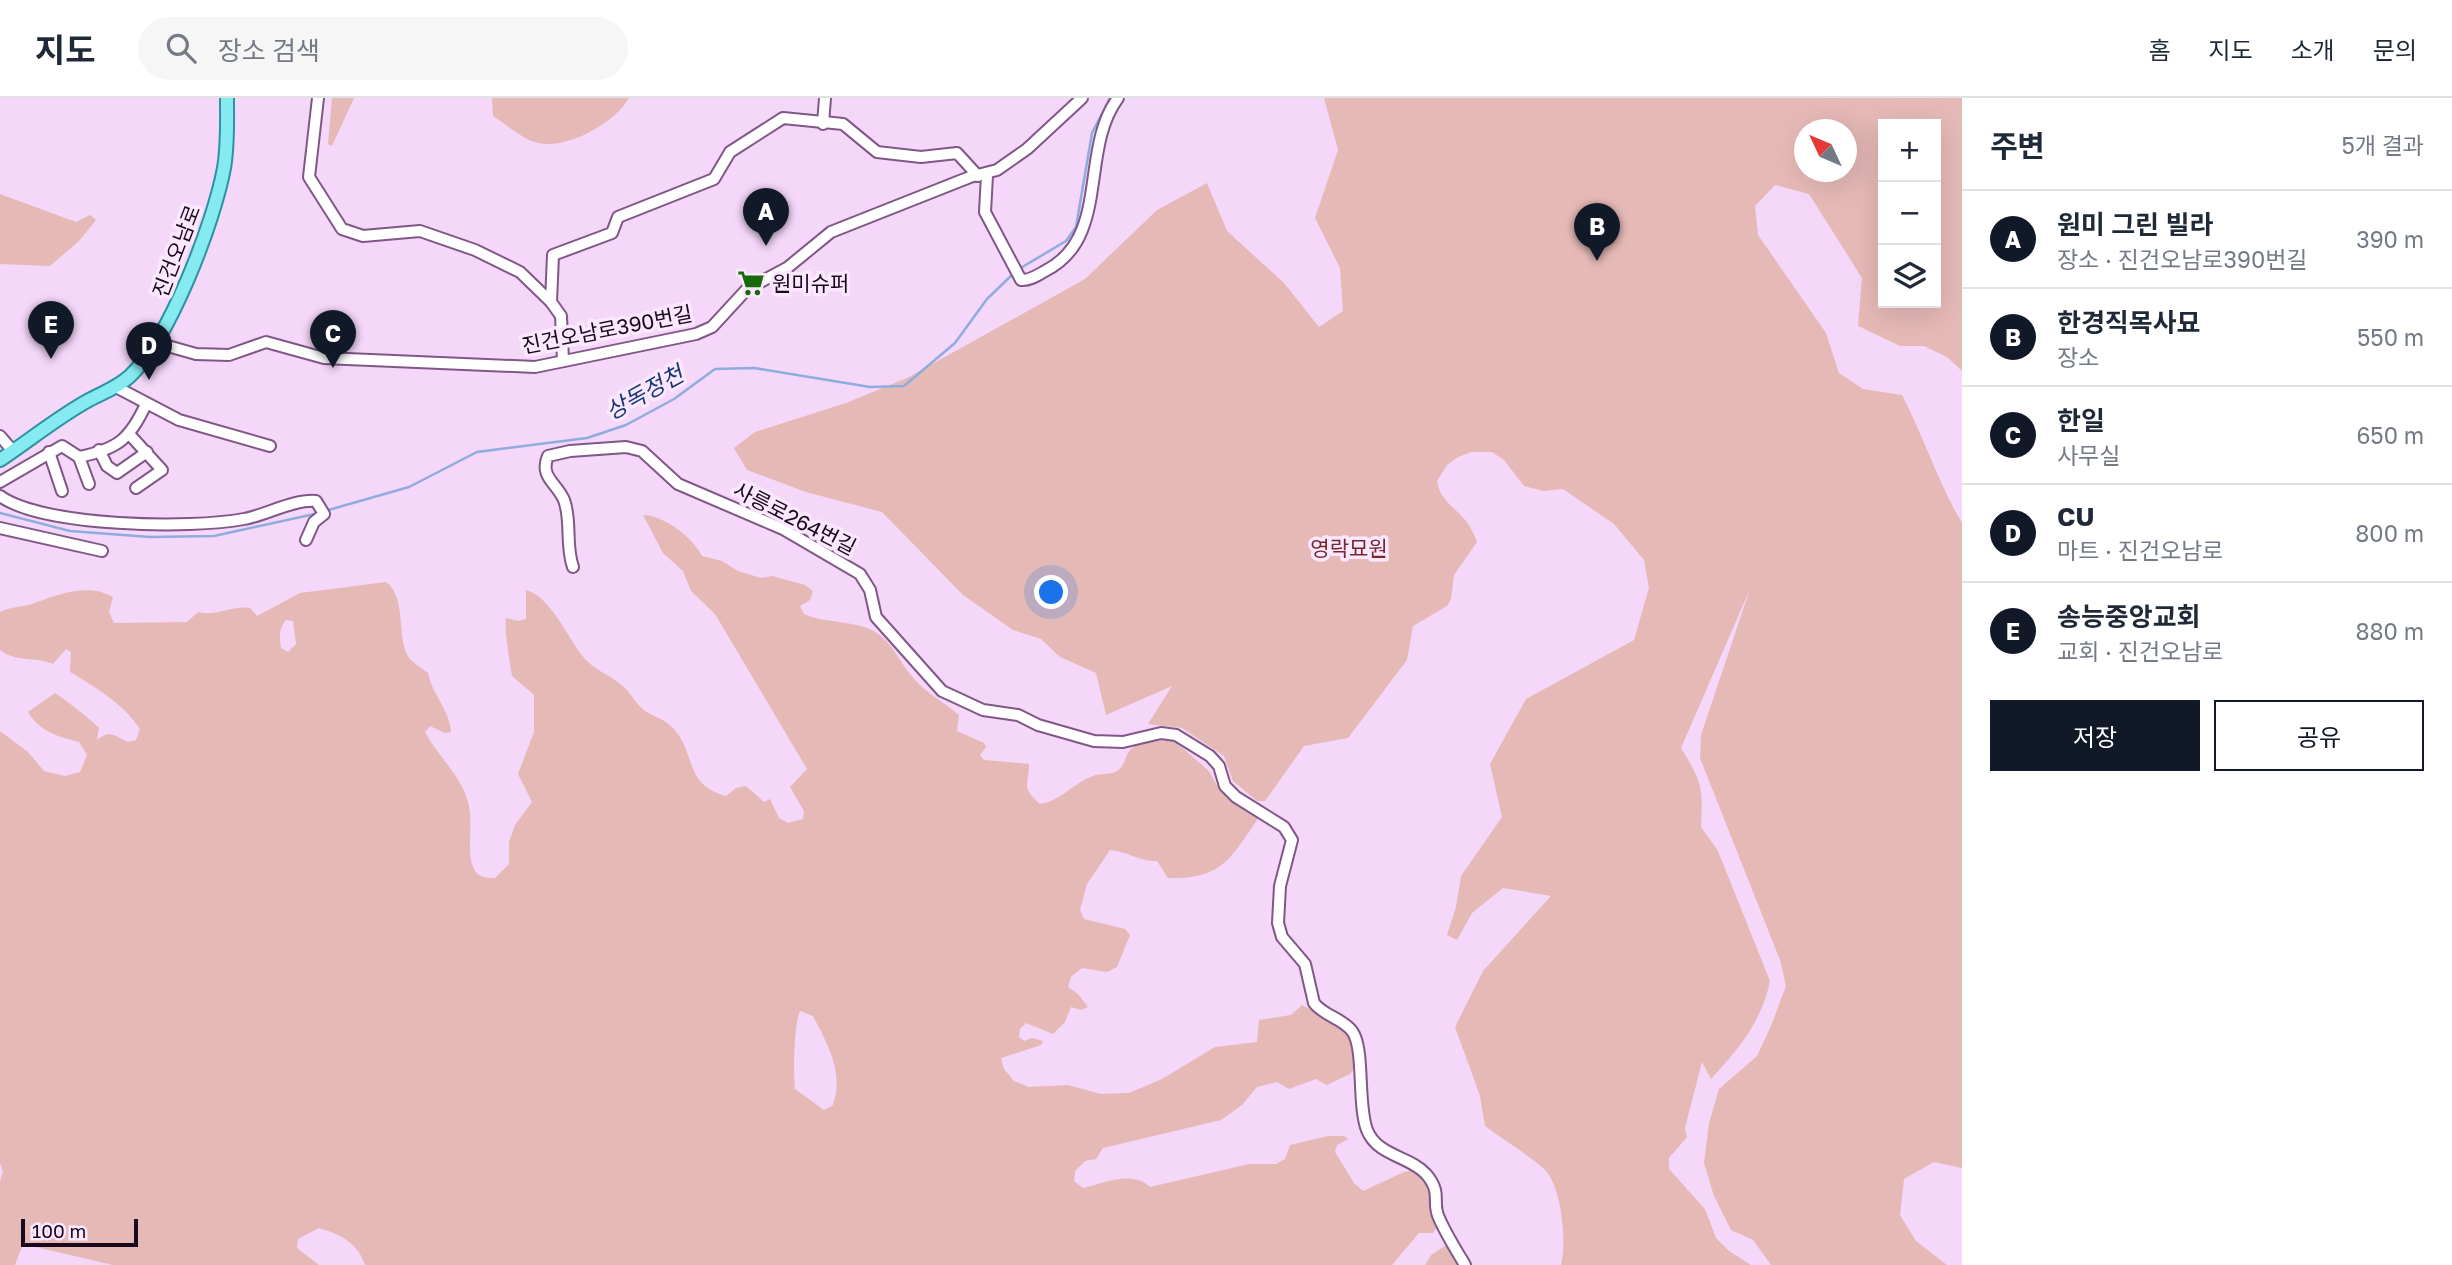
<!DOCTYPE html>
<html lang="ko">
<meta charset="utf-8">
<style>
body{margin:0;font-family:"Golos Text","Noto Sans KR",sans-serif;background:#f6f6f7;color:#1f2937}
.controls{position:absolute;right:21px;top:21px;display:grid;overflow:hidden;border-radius:0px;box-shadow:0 7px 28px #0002}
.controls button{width:63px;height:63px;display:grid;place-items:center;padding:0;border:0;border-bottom:2px solid #e0e1e3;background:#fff;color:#1f2937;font:35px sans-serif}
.compass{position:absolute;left:1794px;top:21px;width:63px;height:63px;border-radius:50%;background:#fff;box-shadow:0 7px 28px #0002;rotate:314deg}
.scale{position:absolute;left:21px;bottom:18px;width:117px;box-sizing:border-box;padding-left:7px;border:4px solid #1a091d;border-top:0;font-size:19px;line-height:24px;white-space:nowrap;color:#1a091d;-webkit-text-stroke:5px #fbe8ff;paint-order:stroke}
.you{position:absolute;left:1052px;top:495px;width:24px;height:24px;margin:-18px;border:5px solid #fff;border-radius:50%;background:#1a73e8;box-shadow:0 0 0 10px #1a73e833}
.badge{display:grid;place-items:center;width:46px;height:46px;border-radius:50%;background:#111827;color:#fff;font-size:23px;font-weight:700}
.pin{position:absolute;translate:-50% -58px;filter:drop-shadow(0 2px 4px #0008)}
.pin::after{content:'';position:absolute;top:37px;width:24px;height:21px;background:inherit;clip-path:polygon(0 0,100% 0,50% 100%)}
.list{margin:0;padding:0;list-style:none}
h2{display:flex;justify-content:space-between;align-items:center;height:91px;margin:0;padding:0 28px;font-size:30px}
h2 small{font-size:23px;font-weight:400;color:#747a83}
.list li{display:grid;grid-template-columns:46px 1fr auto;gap:21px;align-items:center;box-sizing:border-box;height:98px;padding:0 28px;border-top:2px solid #e0e1e3}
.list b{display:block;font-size:26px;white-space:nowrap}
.list p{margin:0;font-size:23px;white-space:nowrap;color:#747a83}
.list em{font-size:23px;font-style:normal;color:#747a83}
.actions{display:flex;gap:14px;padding:21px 28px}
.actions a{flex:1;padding:16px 0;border:2px solid #111827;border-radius:0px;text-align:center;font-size:24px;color:#111827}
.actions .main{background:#111827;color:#fff}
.icon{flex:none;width:38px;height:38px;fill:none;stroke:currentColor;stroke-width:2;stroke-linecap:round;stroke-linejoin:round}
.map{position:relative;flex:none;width:1962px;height:1167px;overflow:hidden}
header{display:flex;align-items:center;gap:42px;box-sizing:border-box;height:98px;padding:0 35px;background:#fff;border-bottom:2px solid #e0e1e3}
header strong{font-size:33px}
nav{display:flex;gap:38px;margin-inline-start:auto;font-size:24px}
.search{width:490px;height:63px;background:#f6f6f7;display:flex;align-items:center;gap:18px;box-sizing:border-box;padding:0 24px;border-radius:38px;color:#747a83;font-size:26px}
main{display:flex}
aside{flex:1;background:#fff}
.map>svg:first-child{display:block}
.green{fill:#e5b9b6;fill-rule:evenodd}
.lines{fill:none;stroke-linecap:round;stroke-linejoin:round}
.stream{stroke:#8facde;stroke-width:2.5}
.minor-casing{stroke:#815788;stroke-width:14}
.major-casing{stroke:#2c93a0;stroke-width:16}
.minor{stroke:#fff;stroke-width:10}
.major{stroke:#86ebf1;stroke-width:12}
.labels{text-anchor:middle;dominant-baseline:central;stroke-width:7;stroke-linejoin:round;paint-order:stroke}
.street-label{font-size:21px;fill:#1a091d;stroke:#fbe8ff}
.poi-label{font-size:21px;fill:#1a091d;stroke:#fbe8ff;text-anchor:start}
.park-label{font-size:21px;fill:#77282b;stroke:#fbe8ff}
.water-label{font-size:23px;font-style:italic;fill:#173874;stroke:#fbe8ff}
</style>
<header>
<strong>지도</strong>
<div class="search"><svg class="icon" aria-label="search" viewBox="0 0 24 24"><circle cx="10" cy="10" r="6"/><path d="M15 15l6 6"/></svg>장소 검색</div>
<nav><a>홈</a><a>지도</a><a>소개</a><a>문의</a></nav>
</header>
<main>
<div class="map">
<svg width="1962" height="1167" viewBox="0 0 1962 1167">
<rect width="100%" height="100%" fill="#f4d7f9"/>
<g class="green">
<path d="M332,0H354L332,48L328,46Z"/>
<path d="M492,0H629C615,25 564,54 535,44C521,40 506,26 493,18Z"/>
<path d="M1324,0H1962V273L1947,259L1924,248H1900L1858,228L1862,180L1809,96L1775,87L1755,108L1758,137L1826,235L1839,275L1863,291L1902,297C1924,339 1938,385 1962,425V1070L1934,1064L1904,1081L1900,1117L1916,1143L1947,1167H1771L1753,1142L1731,1132L1714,1098L1704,1065L1709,1025L1719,991L1757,958L1771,928L1786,888L1780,862L1700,660L1701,637L1750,491L1681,650C1702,684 1703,689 1701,729L1718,753L1770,883C1762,923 1738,952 1711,981L1702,964L1685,1030L1687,1039L1669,1060V1071L1705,1111L1716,1140L1729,1153L1751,1167H1561C1567,1144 1562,1088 1544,1071C1528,1056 1503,1042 1485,1028L1480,998L1455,929L1483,873L1551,798L1503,790L1472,815L1457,842L1447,837L1456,809L1461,778L1502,719L1490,666L1526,601L1634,542L1649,490L1644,462L1614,426L1563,391L1543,393L1524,388L1504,362L1492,354H1471L1458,359L1447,367L1437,383C1440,403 1455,409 1466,423C1471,429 1474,437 1477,444L1454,477L1451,501L1447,508L1413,528L1407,562L1348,640L1304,648L1265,703H1257L1233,683L1224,658L1182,630L1148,626L1172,588L1106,617L1096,575L1060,559L1041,541L1013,532L963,497L882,414L806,394L747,372L734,350L755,334L846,305L907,280L1085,181L1157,112L1207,85L1227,133L1284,185L1319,229L1343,213L1340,170L1315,120L1338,52ZM1883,26H1936V205H1883ZM1804,32H1846V74H1804Z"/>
<path d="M0,96L76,124L90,117L96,122L79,143L50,168L0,166Z"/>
<path d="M643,417C664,417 693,440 702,458L722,463L738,473L761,480L772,478L805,487L813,493L810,502L800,508L804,516C828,527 863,521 882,539C895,550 903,570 916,583C928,596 945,605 959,617L957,633L984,645L986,649L980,657L984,662L1029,666C1029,688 1020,688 1040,706C1061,703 1073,685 1093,678C1100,675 1108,677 1115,674C1123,670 1124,664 1127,657C1135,641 1159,643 1173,642L1208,672L1221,694L1259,719C1231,760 1222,782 1168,780L1157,763C1140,764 1127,753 1110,752L1087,786L1080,812L1084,821L1125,831L1130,837L1117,869L1107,874L1082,870L1071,879L1068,889L1078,896L1088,909L1081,912L1071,909L1065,924L1053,936L1026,925L1020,931L1019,939L1024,943L1032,940L1043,943L1041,947L1001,960L1004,971L1014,983L1029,989L1068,987L1101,996L1129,995L1162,981L1215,949L1257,944L1259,922L1291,917L1302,907L1338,926L1349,937L1355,970L1350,976L1327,987L1316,981L1289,991L1277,984L1257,989L1242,1007L1221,1022L1103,1050L1096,1061L1085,1063L1075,1073L1074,1083L1083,1090C1105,1085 1132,1072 1150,1089L1249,1066H1276L1285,1061L1290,1047L1328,1038H1344L1348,1041L1337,1047L1335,1054L1354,1085L1363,1093L1404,1074L1416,1072L1430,1086L1436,1130L1433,1135H1419L1392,1167H365C358,1145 340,1136 319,1130L298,1141L297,1150L319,1167H113L23,1146L15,1167H0V1084L3,1073L0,1065V633L28,654L44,673L65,678L80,674L87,657L79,644C57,638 40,634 28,614L55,595C62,599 95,625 99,630L97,642C111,631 114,638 128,644L136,642L140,631C124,606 95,589 70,574L71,554L66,551L53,566C35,558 17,565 0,552V514C11,509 21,509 32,506C56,497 88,484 113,499L109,514L114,525L187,524L198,514C216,519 232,507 250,510L257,518L300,495L386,484C408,500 395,542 410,561C415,566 422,571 428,575C432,596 450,613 451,634L445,635L430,628L425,634C438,659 461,677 468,704C474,726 466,753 473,769C477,779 485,780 495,780L509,766V744L515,727L532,704L518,676L534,634V597L512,578C510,564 504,532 506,520L518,523L526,521V492C553,499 570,547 588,564C599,574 613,579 624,589C632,597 636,606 645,613C654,619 665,621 673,630C697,656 683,686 726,698L736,690L746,688L764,704L770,701L779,720L788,725L803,721L804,713L790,689L807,671L715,516L691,493L683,473L663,455ZM286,522L293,523L296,546L288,554L281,550C279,539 279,530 286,522ZM800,913L813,918C828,947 844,974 833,1007L824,1012L795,991C793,975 794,926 800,913Z"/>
<path d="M1448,1146L1459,1167H1425L1431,1157Z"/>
</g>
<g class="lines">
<g class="stream">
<path d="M1019,171L1066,143L1076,129L1092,35L1110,0"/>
<path d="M325,413L409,389L477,354L587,340L626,327L674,301L715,271L754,270L870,289L904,288L955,245L987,201L1014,175"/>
<path d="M0,415L70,433L150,439L214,438L319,415"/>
</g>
<defs>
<g id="minor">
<path d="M318,0L309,79L342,131L363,138L420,133L475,152L520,174L551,204L561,218L563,263"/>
<path d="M823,26L825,0"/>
<path d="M987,77L985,114L1021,182C1029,183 1038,177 1045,173C1111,140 1079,52 1118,0"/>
<path d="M551,204L553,157L612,135L618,119L714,81L730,54L783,20L843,26L877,54L921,59L957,55L978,78"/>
<path d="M157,245L196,256L229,257L266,244L324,260L535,269L696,236L712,229L747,191L787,170L831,134L970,79L997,72L1027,51L1082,0"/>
<path d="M116,289L179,322L270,348"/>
<path d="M130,337L162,372L136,390"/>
<path d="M0,338L13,353"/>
<path d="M99,352L107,368L117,375L147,354"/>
<path d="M49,354L62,393"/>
<path d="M79,359L89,386"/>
<path d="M0,384L62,348L79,359C118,351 130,341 146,306"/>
<path d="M0,398C43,429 192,431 244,421C266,417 294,401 316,403L324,416L314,424L306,442"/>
<path d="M0,430L102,453"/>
<path d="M573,469C565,447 572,423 564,402C557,385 539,379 548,358L570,353L626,349L642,353L678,386L783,431L860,476L870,492L876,519L942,593L983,612L1018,617L1038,627L1094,643L1123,644L1161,635L1176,637L1210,658L1219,668L1225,688L1236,699L1284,729L1292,742L1280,788L1278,825L1282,839L1305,866L1314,905C1324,918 1342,920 1352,933C1365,950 1357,1006 1367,1032C1377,1058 1410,1058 1426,1076C1443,1096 1431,1103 1439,1120C1446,1136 1456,1152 1465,1167"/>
</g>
<path id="major" d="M0,362C30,342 58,319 89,302C104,294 117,290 130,278C170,240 214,124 224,70C228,47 227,23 227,0"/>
</defs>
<use href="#minor" class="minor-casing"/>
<use href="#major" class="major-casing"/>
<use href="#minor" class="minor"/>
<use href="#major" class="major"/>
</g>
<defs>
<symbol id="supermarket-bare" viewBox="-9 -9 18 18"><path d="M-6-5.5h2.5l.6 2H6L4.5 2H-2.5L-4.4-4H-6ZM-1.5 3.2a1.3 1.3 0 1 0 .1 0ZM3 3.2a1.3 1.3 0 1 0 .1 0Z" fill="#18690a" stroke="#fbe8ff" stroke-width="2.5" paint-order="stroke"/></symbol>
</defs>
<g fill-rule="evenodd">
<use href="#supermarket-bare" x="732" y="166" width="38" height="38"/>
</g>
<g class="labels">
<g class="street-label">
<text transform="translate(176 153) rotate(-69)">진건오남로</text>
<text transform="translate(607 231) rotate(-11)">진건오남로390번길</text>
<text transform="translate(795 420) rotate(27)">사릉로264번길</text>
</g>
<g class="poi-label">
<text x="772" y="185">원미슈퍼</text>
</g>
<g class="park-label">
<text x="1349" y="450">영락묘원</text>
</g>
<g class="water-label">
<text transform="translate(644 294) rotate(-29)">상독정천</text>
</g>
</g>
</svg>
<div class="controls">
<button>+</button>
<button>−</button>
<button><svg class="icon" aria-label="layers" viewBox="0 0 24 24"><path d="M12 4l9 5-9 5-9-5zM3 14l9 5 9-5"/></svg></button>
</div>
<svg class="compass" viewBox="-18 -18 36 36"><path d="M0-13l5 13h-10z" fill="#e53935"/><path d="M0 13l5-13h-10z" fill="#747a83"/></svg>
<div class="scale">100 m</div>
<div class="you"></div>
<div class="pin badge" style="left:766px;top:148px">A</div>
<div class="pin badge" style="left:1597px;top:163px">B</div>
<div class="pin badge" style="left:333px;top:270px">C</div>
<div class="pin badge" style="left:149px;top:282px">D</div>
<div class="pin badge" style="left:51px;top:261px">E</div>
</div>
<aside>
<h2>주변<small>5개 결과</small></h2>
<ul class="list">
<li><span class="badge">A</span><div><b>원미 그린 빌라</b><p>장소 · 진건오남로390번길</p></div><em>390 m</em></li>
<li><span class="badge">B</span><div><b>한경직목사묘</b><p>장소</p></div><em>550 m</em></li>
<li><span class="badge">C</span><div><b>한일</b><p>사무실</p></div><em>650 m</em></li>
<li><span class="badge">D</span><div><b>CU</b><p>마트 · 진건오남로</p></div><em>800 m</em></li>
<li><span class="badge">E</span><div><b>송능중앙교회</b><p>교회 · 진건오남로</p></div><em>880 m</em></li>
</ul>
<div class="actions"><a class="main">저장</a><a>공유</a></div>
</aside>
</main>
